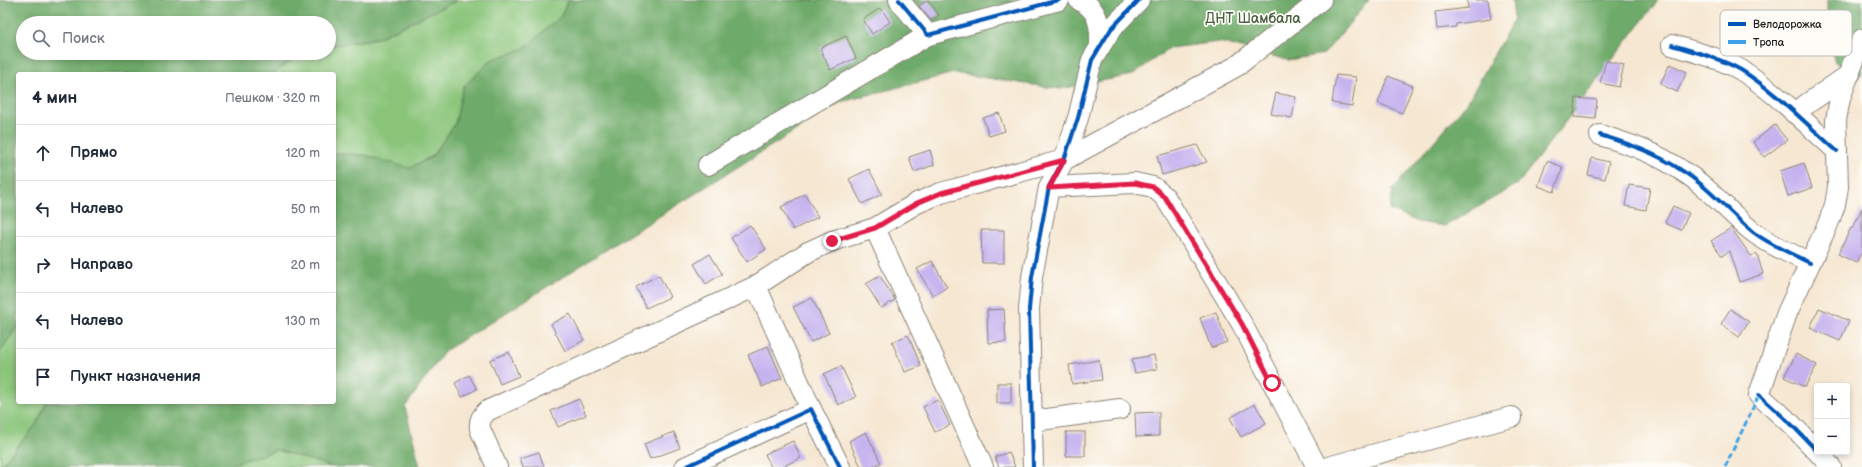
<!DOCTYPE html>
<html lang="ru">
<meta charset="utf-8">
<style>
body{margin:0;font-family:"Balsamiq Sans",sans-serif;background:#f2f2f3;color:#1f2937}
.controls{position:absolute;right:12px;bottom:12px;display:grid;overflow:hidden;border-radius:4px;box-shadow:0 2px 6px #0003}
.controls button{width:36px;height:36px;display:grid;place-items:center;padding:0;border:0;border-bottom:1px solid #e0e1e3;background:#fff;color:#1f2937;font:20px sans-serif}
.stop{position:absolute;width:12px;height:12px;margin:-9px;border:3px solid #e11d48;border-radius:50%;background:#fff}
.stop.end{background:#e11d48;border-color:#fff;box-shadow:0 1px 4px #0008}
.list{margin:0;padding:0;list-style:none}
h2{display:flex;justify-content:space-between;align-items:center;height:52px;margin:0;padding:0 16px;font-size:17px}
h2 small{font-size:13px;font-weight:400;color:#747a83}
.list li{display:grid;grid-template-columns:26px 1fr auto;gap:12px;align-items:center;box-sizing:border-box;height:56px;padding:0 16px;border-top:1px solid #e0e1e3}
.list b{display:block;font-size:15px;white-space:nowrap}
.list em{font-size:13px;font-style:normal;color:#747a83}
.icon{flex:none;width:22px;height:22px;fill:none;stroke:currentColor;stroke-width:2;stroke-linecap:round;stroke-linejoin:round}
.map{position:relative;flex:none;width:1862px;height:467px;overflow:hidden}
.search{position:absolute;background:#fff;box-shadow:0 2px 6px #0003;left:16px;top:16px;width:320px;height:44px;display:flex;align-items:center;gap:10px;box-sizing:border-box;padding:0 14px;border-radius:22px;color:#747a83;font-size:15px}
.panel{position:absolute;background:#fff;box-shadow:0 2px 6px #0003;left:16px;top:72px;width:320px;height:332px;border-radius:4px}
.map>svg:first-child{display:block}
.green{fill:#89c479;stroke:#52704a}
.forest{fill:#6eaa69;stroke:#456342}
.building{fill:#c5b2ef}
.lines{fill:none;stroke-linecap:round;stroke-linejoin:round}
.minor-casing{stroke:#898277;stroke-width:22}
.minor{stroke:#fff;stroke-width:20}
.quiet{stroke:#3da2ea;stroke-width:3;stroke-dasharray:6 3;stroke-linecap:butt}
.cycleway-casing{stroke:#fdfcf7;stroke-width:6}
.cycleway{stroke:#0057b8;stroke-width:4}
.route{stroke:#e11d48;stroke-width:5}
.labels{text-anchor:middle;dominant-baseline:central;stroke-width:3.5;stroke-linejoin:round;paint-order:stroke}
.park-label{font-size:14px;fill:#485f41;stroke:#fdfcf7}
.key{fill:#fdfcf7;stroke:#bab9b5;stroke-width:1}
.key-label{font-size:11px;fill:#1c1c1c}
</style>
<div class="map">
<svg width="1862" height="467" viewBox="0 0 1862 467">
<rect width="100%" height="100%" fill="#fdfcf7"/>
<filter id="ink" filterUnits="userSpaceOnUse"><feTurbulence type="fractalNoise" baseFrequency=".025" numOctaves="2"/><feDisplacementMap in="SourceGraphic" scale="8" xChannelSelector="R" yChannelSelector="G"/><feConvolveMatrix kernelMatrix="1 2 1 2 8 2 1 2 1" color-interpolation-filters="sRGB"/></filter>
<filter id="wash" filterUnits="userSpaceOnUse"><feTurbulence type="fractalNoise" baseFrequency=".012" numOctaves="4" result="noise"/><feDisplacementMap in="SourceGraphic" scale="16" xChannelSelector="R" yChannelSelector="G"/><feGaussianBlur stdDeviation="0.9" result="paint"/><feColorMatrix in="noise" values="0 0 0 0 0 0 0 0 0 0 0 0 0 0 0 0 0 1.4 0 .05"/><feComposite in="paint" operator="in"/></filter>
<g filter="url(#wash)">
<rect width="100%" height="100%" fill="#f6e7d2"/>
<g class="green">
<path d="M458,0H568L561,16L523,49L491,60L464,87L455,124L432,156L409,169L365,155L334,153V74H273L301,53H329V46L378,38Z"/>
<path d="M18,325V402H47L35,426L0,466V352Z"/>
<path d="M277,450L333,467H228L232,464Z"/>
</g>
<g class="forest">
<path d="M0,0H458L378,38L329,46V23H23V53H301L273,74H18V325L0,352Z"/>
<path d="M568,0H1369L1324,54L1288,60L1219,42L1170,48L1132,75L1060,89L954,73L841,102L445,351L405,407L420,467H333L277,450L232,464L228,467H0L35,426L47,402H334V153L365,155L409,168L432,157L455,124L463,87L491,60L523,49L561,16Z"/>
<path d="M1512,0H1658L1518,184L1445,226L1418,222L1390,210L1393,189L1467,103L1514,19Z"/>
<path d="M1827,0H1862V74L1857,77L1835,62L1827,32Z"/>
</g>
<g id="blocks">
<g class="building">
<path d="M928,0L939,15L931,20L919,6Z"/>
<path d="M1467,0H1488L1491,19L1456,24V27L1437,29L1435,12L1468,8Z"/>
<path d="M881,8L890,22L872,34L863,19Z"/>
<path d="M846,36L856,58L830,70L820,48Z"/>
<path d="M1606,61L1624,65L1619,87L1600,83Z"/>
<path d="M1670,64L1687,72L1677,92L1660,84Z"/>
<path d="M1336,75L1356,77L1352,106L1332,103Z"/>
<path d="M1388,76L1413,86L1402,113L1378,103Z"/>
<path d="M1276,93L1296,97L1292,118L1271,114Z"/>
<path d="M1576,98L1597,100L1595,119L1574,117Z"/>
<path d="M999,113L1005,131L989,136L983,118Z"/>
<path d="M1775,125L1787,140L1764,157L1753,142Z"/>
<path d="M1197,145L1207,162L1162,175L1157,156Z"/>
<path d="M930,150L934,165L914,172L909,157Z"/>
<path d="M1592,158L1609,162L1605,179L1588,175Z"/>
<path d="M1547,161L1563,167L1554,192L1538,186Z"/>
<path d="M1804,163L1812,188L1788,196L1780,171Z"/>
<path d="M869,169L882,194L862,204L849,179Z"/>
<path d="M1629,185L1650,188L1646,210L1625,206Z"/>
<path d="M805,194L818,217L793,230L781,207Z"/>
<path d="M1673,206L1689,213L1681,230L1665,223Z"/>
<path d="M1862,208V251L1856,263L1838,254L1851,228H1853Z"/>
<path d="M750,225L766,249L747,262L731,238Z"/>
<path d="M1731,228L1751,256L1757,254L1763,274L1739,282L1729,251L1722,256L1711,241Z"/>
<path d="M981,230H1004V263H982Z"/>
<path d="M710,254L722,274L706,284L694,264Z"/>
<path d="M932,261L947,287L933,296L917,269Z"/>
<path d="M659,275L670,297L646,308L636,287Z"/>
<path d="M880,276L895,300L881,308L866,284Z"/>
<path d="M812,298L829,333L811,342L793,307Z"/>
<path d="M1819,308L1849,321L1840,341L1810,328Z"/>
<path d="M1004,309L1006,342L988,343L987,310Z"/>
<path d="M1730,309L1749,322L1739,337L1721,324Z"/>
<path d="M1216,312L1227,342L1211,348L1200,318Z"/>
<path d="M570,314L584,340L565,351L551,324Z"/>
<path d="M908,335L921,366L905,372L892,342Z"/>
<path d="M768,346L782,378L762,387L748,355Z"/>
<path d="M509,352L519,376L500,384L490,360Z"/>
<path d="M1796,354L1817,365L1805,387L1784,377Z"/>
<path d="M1154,355L1157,369L1135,373L1132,359Z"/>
<path d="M1099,360L1102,380L1072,384L1069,365Z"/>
<path d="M841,366L856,397L838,405L824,374Z"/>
<path d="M469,375L477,389L462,397L455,383Z"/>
<rect x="997" y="383" width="14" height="20"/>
<path d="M579,399L586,415L558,427L551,411Z"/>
<path d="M938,400L950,425L935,432L923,407Z"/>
<path d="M1255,404L1266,423L1241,437L1230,418Z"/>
<path d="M1159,412V436L1136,437L1135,413Z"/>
<path d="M674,432L680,448L650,459L644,444Z"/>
<path d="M866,432L881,463L872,467H861L849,441Z"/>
<rect x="1066" y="432" width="19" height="24"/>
<path d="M793,441L801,458L781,467H771L765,454Z"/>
<path d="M539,452L544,467H523L520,458Z"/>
<path d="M1009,452L1015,467H999L995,457Z"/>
</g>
</g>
</g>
<g filter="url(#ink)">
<use href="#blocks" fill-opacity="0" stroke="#898277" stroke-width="1"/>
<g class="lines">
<defs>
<g id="minor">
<path d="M899,0L928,35L1059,0"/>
<path d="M1079,0C1098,8 1101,26 1100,44"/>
<path d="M1672,45C1695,52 1720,58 1741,70C1776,92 1806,124 1837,151"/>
<path d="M1794,113L1850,74"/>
<path d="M1600,135C1629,144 1656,153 1681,170C1709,187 1728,212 1753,232C1770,245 1790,253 1810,263"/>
<path d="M708,165L928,35"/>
<path d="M1049,187L1135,183L1153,187L1165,197L1242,324L1317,467"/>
<path d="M875,228L983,467"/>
<path d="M756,286L811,409"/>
<path d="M1033,421L1120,409"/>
<path d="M1817,451L1790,423L1759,395L1787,313L1828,224L1835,205L1838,187L1836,120L1840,98L1862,39"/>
<path d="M1818,452L1831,467"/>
<path d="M497,467L480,429C479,421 481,417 487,411L756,286L808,252L832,241L875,228L917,203L941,193L1064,160L1237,66L1321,0"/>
<path d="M685,467L811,409L840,467"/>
<path d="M1033,467L1029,309L1032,277L1049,187L1064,160L1078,118L1092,60L1111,29L1139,0"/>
<path d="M1328,467L1511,417"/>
</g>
</defs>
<use href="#minor" class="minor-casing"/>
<use href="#minor" class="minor"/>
<path class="quiet" d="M1725,467L1759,395"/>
<defs>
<g id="cycleway">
<path d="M899,0L928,35L1059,0"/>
<path d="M1672,45C1695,52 1720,58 1741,70C1776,92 1806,124 1837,151"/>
<path d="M1600,135C1629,144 1656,153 1681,170C1709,187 1728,212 1753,232C1770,245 1790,253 1810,263"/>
<path d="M1759,395L1790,423L1817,451"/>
<path d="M685,467L811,409L840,467"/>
<path d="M1033,467L1029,309L1032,277L1049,187L1064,160L1078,118L1092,60L1111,29L1139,0"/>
</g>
</defs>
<use href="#cycleway" class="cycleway-casing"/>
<use href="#cycleway" class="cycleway"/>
</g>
</g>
<g class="lines" filter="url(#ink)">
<path class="route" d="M832,241L875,228L917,203L941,193L1064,160L1049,188L1135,183L1153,187L1165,197L1242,324L1272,383"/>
</g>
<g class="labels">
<g class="park-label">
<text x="1253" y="18">ДНТ Шамбала</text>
</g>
</g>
<rect x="1720" y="10" width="132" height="46" rx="6" class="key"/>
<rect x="1728" y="22" width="18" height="4" fill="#0057b8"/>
<rect x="1728" y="40" width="18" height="4" fill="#3da2ea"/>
<g class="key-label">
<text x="1753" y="28">Велодорожка</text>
<text x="1753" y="46">Тропа</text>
</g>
</svg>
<div class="controls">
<button>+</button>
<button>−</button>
</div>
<div class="stop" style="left:1272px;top:383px"></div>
<div class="stop end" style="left:832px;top:241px"></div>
<div class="search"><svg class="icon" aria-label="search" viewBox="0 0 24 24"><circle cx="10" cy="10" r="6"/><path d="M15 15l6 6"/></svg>Поиск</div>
<section class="panel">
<h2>4 мин<small>Пешком · 320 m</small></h2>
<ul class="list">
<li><svg class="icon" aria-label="ahead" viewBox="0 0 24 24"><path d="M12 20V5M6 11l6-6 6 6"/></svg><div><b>Прямо</b></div><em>120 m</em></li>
<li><svg class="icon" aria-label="left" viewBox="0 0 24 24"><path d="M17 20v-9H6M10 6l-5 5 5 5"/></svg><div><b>Налево</b></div><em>50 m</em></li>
<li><svg class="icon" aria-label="right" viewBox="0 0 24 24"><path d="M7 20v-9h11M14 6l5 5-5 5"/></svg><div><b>Направо</b></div><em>20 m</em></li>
<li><svg class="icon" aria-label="left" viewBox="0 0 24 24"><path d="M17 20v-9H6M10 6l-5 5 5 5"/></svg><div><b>Налево</b></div><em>130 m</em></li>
<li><svg class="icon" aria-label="arrive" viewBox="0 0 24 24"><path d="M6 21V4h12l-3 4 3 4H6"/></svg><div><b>Пункт назначения</b></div></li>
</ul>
</section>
</div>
